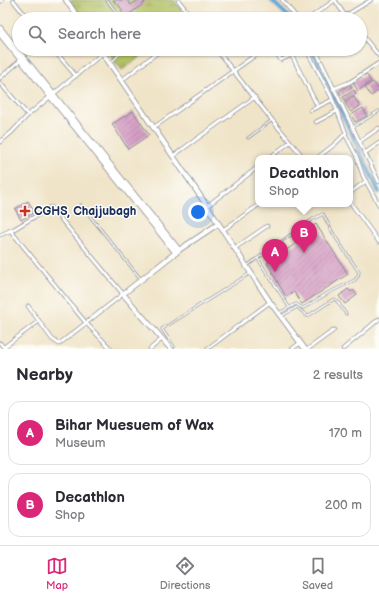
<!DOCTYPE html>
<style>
body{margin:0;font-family:"Balsamiq Sans",sans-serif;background:#f7f7f7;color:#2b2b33}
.you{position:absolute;left:198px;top:212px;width:14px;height:14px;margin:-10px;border:3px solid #fff;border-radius:50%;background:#1a73e8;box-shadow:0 0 0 6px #1a73e833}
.badge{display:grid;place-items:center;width:26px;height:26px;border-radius:50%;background:#db2777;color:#fff;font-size:13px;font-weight:700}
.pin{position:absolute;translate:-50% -33px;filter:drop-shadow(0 1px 2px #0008)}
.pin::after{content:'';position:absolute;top:21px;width:14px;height:12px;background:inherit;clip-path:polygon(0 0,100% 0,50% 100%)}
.popup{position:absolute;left:255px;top:155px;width:98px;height:52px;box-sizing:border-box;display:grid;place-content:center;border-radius:8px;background:#fff;filter:drop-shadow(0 1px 3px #0005);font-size:13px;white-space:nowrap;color:#7c7c81}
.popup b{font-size:15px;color:#2b2b33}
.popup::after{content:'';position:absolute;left:50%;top:100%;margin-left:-8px;border:8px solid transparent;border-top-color:#fff}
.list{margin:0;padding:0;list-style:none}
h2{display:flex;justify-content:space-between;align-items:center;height:52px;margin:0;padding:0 16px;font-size:17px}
h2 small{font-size:13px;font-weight:400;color:#7c7c81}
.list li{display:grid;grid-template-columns:26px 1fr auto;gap:12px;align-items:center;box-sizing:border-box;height:64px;margin:0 8px 8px;padding:0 8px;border:1px solid #e1e1e2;border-radius:12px}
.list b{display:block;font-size:15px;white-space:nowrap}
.list p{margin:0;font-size:13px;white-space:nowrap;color:#7c7c81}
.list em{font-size:13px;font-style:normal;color:#7c7c81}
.icon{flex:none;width:22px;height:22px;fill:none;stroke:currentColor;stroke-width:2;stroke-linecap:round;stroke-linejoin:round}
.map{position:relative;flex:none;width:379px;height:349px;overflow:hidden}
.search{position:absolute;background:#fff;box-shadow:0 1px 3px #0004;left:12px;right:12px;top:12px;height:44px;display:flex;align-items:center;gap:10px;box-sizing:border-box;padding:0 14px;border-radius:22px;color:#7c7c81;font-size:15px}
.sheet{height:196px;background:#fff}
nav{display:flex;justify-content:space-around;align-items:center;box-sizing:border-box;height:56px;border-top:1px solid #e1e1e2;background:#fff;font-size:11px;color:#7c7c81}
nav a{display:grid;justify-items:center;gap:2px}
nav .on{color:#db2777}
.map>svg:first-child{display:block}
.park{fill:url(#park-tufts);stroke:#677861}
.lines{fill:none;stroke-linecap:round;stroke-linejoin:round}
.canal{stroke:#5ea4d4;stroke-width:4}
.building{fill:url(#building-hatch)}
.lane-casing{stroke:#868a93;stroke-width:3}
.street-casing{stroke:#868a93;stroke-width:4.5}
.secondary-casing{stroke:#868a93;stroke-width:6}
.lane{stroke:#fff;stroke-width:1.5}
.street{stroke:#fff;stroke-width:3}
.secondary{stroke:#fff;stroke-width:4.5}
.poi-dot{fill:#c8321e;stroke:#fdfcf7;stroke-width:1.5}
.labels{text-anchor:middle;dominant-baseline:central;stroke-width:3;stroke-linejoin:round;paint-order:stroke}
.poi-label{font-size:12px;font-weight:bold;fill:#1b2f5e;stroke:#fdfcf7;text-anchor:start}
</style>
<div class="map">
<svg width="379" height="349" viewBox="0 0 379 349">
<defs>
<pattern id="park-tufts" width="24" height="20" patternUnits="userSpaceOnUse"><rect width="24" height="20" fill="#b3c164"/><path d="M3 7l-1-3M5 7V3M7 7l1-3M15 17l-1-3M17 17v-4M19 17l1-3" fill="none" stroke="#919d56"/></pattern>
<pattern id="building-hatch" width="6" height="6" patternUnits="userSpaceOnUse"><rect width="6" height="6" fill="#d398c1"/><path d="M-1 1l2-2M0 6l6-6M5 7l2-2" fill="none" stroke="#aa7ca0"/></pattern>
</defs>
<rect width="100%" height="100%" fill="#fdfcf7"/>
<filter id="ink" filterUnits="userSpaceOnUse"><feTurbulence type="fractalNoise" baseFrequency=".025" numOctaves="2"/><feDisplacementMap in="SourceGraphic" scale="8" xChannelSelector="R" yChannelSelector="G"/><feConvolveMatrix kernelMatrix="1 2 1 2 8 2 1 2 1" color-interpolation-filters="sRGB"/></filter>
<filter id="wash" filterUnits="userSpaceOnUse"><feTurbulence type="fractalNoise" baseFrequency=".012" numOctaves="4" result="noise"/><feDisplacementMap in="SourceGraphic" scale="16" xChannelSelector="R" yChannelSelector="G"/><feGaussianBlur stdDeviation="0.9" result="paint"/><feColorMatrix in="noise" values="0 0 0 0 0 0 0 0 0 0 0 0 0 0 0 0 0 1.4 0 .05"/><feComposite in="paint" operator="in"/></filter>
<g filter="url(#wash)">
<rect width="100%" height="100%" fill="#f0e4c8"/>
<g class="park">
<path d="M70,0H174L188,19H82Z"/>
<path d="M105,49H151L122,70Z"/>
</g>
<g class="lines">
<g class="canal">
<path d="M271,0L291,19"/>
<path d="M310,49L319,65L379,192"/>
</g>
</g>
<g id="blocks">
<g class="building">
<path d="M113,0H127L131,5L138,0H146L143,2L145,3L125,17L121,12L123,11L117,3L116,4Z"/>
<path d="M366,74L371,81L358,91L353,82Z"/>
<path d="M373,82L379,90L371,96L365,87Z"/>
<path d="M350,84L352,88L341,95L339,91Z"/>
<path d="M354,90L356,94L345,101L343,97Z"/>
<path d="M354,97L360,106L351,112L345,103Z"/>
<path d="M363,108L367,116L355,122L351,115Z"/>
<path d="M133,111L149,135L128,149L112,124Z"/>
<path d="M28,201L35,212L21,220L15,209Z"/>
<path d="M316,224L348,274L302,304L294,292L286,297L267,263L304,238L301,234Z"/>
<path d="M348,289L351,292L353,290L357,295L345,304L339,296Z"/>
</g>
</g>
</g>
<g filter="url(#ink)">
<use href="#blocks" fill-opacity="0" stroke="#868a93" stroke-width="1"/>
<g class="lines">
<defs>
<g id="lane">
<path d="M107,0L121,19"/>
<path d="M112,62L124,49"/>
<path d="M353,127L379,111"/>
<path d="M248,138L272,120"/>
<path d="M81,205L140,278"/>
<path d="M258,259L289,307"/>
<path d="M248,265L313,219L323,214L324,216L334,235L359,272L358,276L355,280L328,293L307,306L303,308L296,304L279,313"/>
<path d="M282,316L297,307L307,316H308L334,299L337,301L346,314"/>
<path d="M174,347L162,329L249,274"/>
</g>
<g id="street">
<path d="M13,0L28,19"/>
<path d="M178,0L193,19"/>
<path d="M282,0L298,19"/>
<path d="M335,0L347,19"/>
<path d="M0,2L2,0"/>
<path d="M345,16L371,0"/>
<path d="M308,19L335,0"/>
<path d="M360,35H362L379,56"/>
<path d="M53,49L76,76"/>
<path d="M216,49L272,120L304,158"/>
<path d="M273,49L281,60L305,49"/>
<path d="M306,49L331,96L346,133"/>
<path d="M315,49L379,182"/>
<path d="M292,56L318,107"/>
<path d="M0,78L22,59"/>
<path d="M122,80L162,49"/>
<path d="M0,83L28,115"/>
<path d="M333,89L350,82L379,63"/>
<path d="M311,110L332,100"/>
<path d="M316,122L337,111"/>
<path d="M153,128L264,49"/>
<path d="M0,142L12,132L28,115L103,53"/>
<path d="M359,142L379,128"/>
<path d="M365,153L379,143"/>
<path d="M173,156L255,97"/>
<path d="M269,158L290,142"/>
<path d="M317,158L335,144L345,134L356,155L363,176L379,205"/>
<path d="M350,193L366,181"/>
<path d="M350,202L379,242"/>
<path d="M207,206L258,167"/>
<path d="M223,230L260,204"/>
<path d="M0,235L14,229L51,207L123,294L86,323L10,230"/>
<path d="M235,248L267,226"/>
<path d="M28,306L39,321"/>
<path d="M0,343L5,349"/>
<path d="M4,347L39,321L52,339L59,344L86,323L111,349"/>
<path d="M150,349L162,339"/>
<path d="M207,349L270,302"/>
<path d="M292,349L300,343"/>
<path d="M308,349L334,330"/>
<path d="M343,349L379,319"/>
</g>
<g id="secondary">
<path d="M66,0L79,19"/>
<path d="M0,28L179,250"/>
<path d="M0,34L176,253"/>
<path d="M100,49L207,206L270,302L305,349"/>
<path d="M171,349L123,294L179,250L218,224"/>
</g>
</defs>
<use href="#lane" class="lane-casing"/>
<use href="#street" class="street-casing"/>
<use href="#secondary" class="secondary-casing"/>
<use href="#lane" class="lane"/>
<use href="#street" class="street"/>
<use href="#secondary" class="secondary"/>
</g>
</g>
<path class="poi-dot" d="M23 205h4v4h4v4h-4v4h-4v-4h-4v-4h4z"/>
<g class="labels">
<g class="poi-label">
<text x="34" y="211">CGHS, Chajjubagh</text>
</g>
</g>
</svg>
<div class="you"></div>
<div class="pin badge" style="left:275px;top:272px">A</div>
<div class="pin badge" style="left:304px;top:253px">B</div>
<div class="popup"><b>Decathlon</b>Shop</div>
<div class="search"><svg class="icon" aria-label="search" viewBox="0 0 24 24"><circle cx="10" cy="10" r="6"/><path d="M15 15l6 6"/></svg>Search here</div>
</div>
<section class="sheet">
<h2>Nearby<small>2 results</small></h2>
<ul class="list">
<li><span class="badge">A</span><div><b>Bihar Muesuem of Wax</b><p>Museum</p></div><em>170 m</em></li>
<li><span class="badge">B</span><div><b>Decathlon</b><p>Shop</p></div><em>200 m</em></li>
</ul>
</section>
<nav>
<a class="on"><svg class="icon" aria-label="map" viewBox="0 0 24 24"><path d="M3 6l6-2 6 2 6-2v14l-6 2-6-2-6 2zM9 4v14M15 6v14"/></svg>Map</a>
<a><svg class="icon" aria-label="directions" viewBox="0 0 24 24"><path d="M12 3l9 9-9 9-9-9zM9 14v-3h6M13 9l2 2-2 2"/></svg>Directions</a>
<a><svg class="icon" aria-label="saved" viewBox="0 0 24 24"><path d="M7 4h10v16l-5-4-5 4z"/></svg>Saved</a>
</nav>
